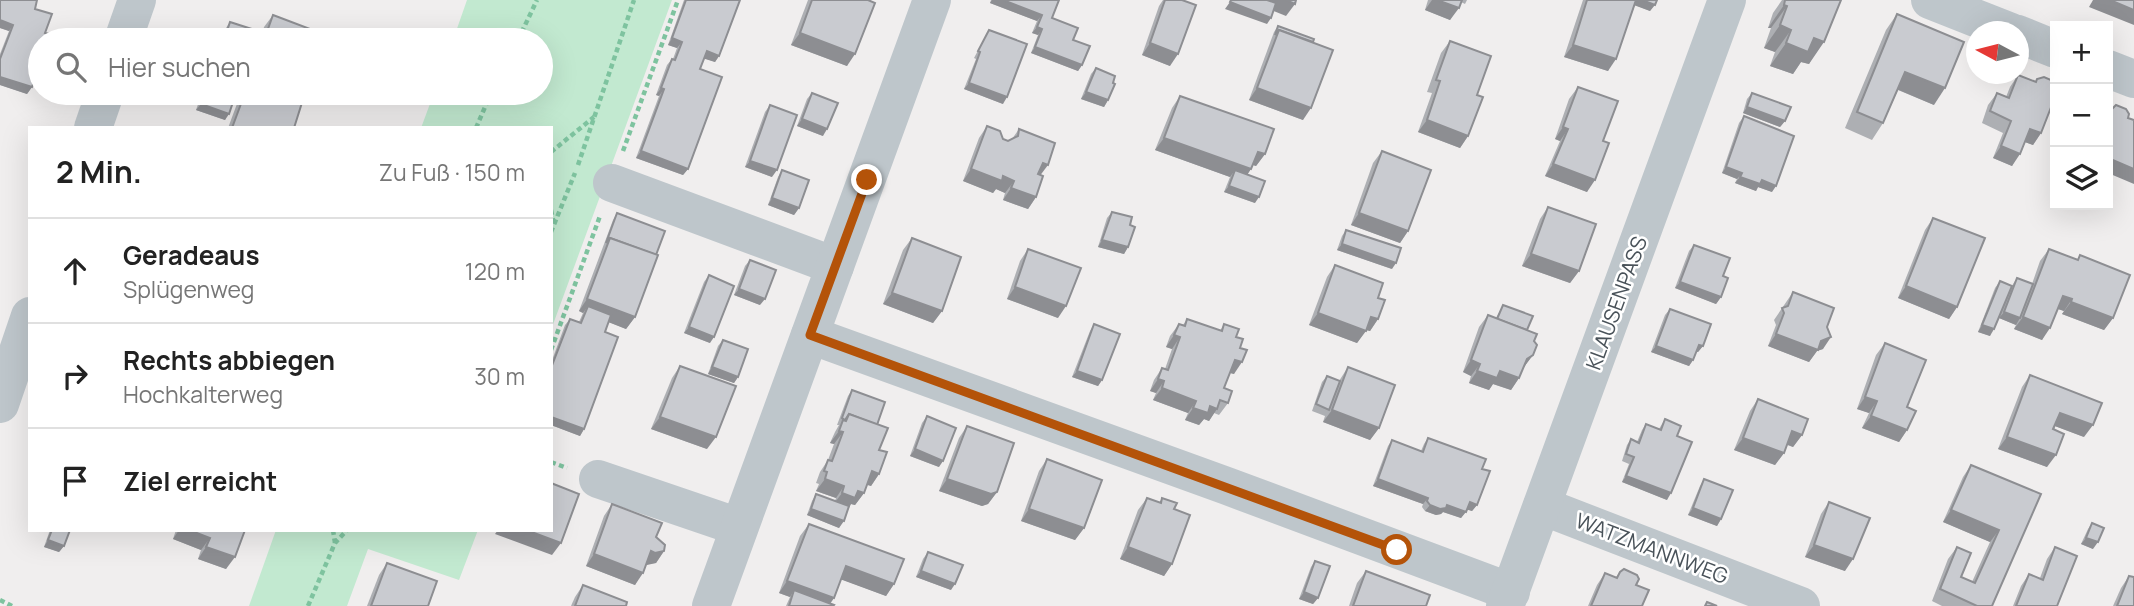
<!DOCTYPE html>
<html lang="de">
<meta charset="utf-8">
<style>
body{margin:0;font-family:Manrope,sans-serif;background:#f6f6f6;color:#222}
.controls{position:absolute;right:21px;top:21px;display:grid;overflow:hidden;border-radius:0px;box-shadow:0 7px 28px #0002}
.controls button{width:63px;height:63px;display:grid;place-items:center;padding:0;border:0;border-bottom:2px solid #e0e0e0;background:#fff;color:#222;font:35px sans-serif}
.compass{position:absolute;left:1966px;top:21px;width:63px;height:63px;border-radius:50%;background:#fff;box-shadow:0 7px 28px #0002;rotate:277deg}
.stop{position:absolute;width:21px;height:21px;margin:-16px;border:5px solid #b45309;border-radius:50%;background:#fff}
.stop.end{background:#b45309;border-color:#fff;box-shadow:0 2px 7px #0008}
.list{margin:0;padding:0;list-style:none}
h2{display:flex;justify-content:space-between;align-items:center;height:91px;margin:0;padding:0 28px;font-size:30px}
h2 small{font-size:23px;font-weight:400;color:#767676}
.list li{display:grid;grid-template-columns:46px 1fr auto;gap:21px;align-items:center;box-sizing:border-box;height:105px;padding:0 28px;border-top:2px solid #e0e0e0}
.list b{display:block;font-size:26px;white-space:nowrap}
.list p{margin:0;font-size:23px;white-space:nowrap;color:#767676}
.list em{font-size:23px;font-style:normal;color:#767676}
.icon{flex:none;width:38px;height:38px;fill:none;stroke:currentColor;stroke-width:2;stroke-linecap:round;stroke-linejoin:round}
.map{position:relative;flex:none;width:2134px;height:606px;overflow:hidden}
.search{position:absolute;background:#fff;box-shadow:0 7px 28px #0002;left:28px;top:28px;width:525px;height:77px;display:flex;align-items:center;gap:18px;box-sizing:border-box;padding:0 24px;border-radius:38px;color:#767676;font-size:26px}
.panel{position:absolute;background:#fff;box-shadow:0 7px 28px #0002;left:28px;top:126px;width:525px;height:406px;border-radius:0px}
.map>svg:first-child{display:block}
.green{fill:#c2e9d0}
.lines{fill:none;stroke-linecap:round;stroke-linejoin:round}
.path{stroke:#7ec39f;stroke-width:4.5;stroke-dasharray:5 3.5;stroke-linecap:butt}
.minor{stroke:#bec6cb;stroke-width:38}
.wall{fill:#adafb3}
.shaded-wall{fill:#8d8e92}
.building{fill:#c9cbd0;stroke:#8d8e92;stroke-width:2}
.route{stroke:#b45309;stroke-width:9}
.labels{text-anchor:middle;dominant-baseline:central;stroke-width:5;stroke-linejoin:round;paint-order:stroke}
.street-label{font-size:21px;fill:#495259;stroke:#fff}
</style>
<div class="map">
<svg width="2134" height="606" viewBox="0 0 2134 606">
<rect width="100%" height="100%" fill="#f0eeee"/>
<g class="green">
<path d="M467,0H672L551,330V128H421L434,93H541V40H453Z"/>
<path d="M276,530H478L459,580L368,549L347,606H249Z"/>
</g>
<g class="lines">
<g class="path">
<path d="M518,40L537,0"/>
<path d="M476,128L491,93"/>
<path d="M623,151L678,0"/>
<path d="M551,152L594,117"/>
<path d="M578,165L634,0"/>
<path d="M551,210L554,224"/>
<path d="M551,232L575,173"/>
<path d="M551,350L600,216"/>
<path d="M551,462L567,468"/>
<path d="M333,530L335,543"/>
<path d="M0,600L12,606"/>
<path d="M308,606L335,543L347,530"/>
</g>
<g class="minor">
<path d="M1930,0L2011,32"/>
<path d="M2018,34L2055,49"/>
<path d="M123,40L137,0"/>
<path d="M2108,69L2134,79"/>
<path d="M93,128L105,93"/>
<path d="M612,183L835,266"/>
<path d="M810,335L1227,486L1511,592"/>
<path d="M0,404L30,316"/>
<path d="M598,479L739,527"/>
<path d="M1542,506L1801,606"/>
<path d="M711,606L932,0"/>
<path d="M1505,606L1727,0"/>
</g>
</g>
<g class="wall">
<path d="M0,0L35,9L45,33L32,87L27,94L0,85V54L9,31L0,28Z"/>
<path d="M684,0H740L719,56L715,62L704,58L700,69L688,169L683,175L636,158L659,96L656,95L667,65L672,59H673L677,48L668,45Z"/>
<path d="M808,0H868L847,66L791,45Z"/>
<path d="M991,0H1059L1052,18L1073,40L1082,65L1078,71L1031,53L1038,35L1032,33L1037,21L990,3Z"/>
<path d="M1163,0H1165L1170,66L1142,55L1159,6Z"/>
<path d="M1428,0H1467L1465,4L1461,2L1450,20L1425,10Z"/>
<path d="M1583,0H1657L1650,11L1635,5L1608,71L1564,57Z"/>
<path d="M1782,0H1841L1809,64L1801,62L1793,74L1770,66L1775,52L1764,48L1771,28H1768L1773,13Z"/>
<path d="M1897,14L1934,105L1898,90L1883,123L1872,140L1845,128L1886,30Z"/>
<path d="M273,15L324,40H260L264,27Z"/>
<path d="M230,22L255,40H222L226,28Z"/>
<path d="M1278,26L1313,42L1303,120L1249,100L1274,32Z"/>
<path d="M989,30L1003,104L964,89L976,59L974,58Z"/>
<path d="M1450,41L1468,136L1460,148L1418,132L1432,93L1427,92L1441,53Z"/>
<path d="M1096,68L1108,100L1104,107L1081,99L1091,74Z"/>
<path d="M2018,75L2035,82L2037,79L2041,133L2033,145L2025,142L2012,166L1993,158L2003,133L1982,123L1988,105L1997,93L2006,97L2010,87Z"/>
<path d="M1578,87L1603,141L1587,192L1545,176L1560,141L1555,139L1569,99Z"/>
<path d="M202,93H236L225,120L196,110Z"/>
<path d="M241,93H305L294,128H228Z"/>
<path d="M812,93L823,136L797,126L807,99Z"/>
<path d="M1752,93L1785,121L1780,127L1743,113L1747,99Z"/>
<path d="M1180,96L1265,154L1256,166L1253,165L1247,175L1255,203L1224,192L1230,177L1155,150L1172,108Z"/>
<path d="M770,105L772,177L745,167L765,112Z"/>
<path d="M1744,116L1772,192L1758,187L1756,191L1735,183L1737,179L1722,173L1739,123Z"/>
<path d="M987,126L1003,139L1008,141L1012,139L1019,129L1041,175L1036,197L1028,209L1003,200L1005,193L996,189L993,193L963,181L979,138Z"/>
<path d="M1382,151L1408,231L1400,243L1351,225L1373,163Z"/>
<path d="M782,170L799,208L794,215L768,205L778,177Z"/>
<path d="M1548,207L1579,271L1570,283L1522,266L1540,219Z"/>
<path d="M1112,212L1130,225L1128,247L1124,254L1098,247L1107,218Z"/>
<path d="M617,213L635,317L626,329L609,322L605,332L584,429L580,436L551,425V363L565,325L570,319L579,322L583,313L579,311L613,220Z"/>
<path d="M1933,218L1957,307L1949,319L1898,298L1925,230Z"/>
<path d="M1346,230L1392,269L1337,250L1342,236Z"/>
<path d="M912,238L942,311L933,323L883,304L903,250Z"/>
<path d="M1694,245L1723,276L1721,297L1716,304L1675,288L1689,251Z"/>
<path d="M1028,249L1058,318L1007,299L1020,261Z"/>
<path d="M2049,249L2077,260L2080,255L2113,318L2104,330L2062,314L2064,311L2058,309L2042,340L2014,329L2016,325L1999,318L2013,284L2017,278L2032,284L2040,261Z"/>
<path d="M750,260L760,305L734,295L745,266Z"/>
<path d="M1335,265L1378,298V319L1370,331L1366,330L1357,343L1309,325L1327,277Z"/>
<path d="M709,275L710,343L684,333L704,282Z"/>
<path d="M2000,281L1990,336L1978,332L1995,288Z"/>
<path d="M1793,292L1827,327L1823,349L1817,351L1809,362L1768,346L1776,325L1774,320Z"/>
<path d="M1503,305L1527,330L1534,341L1533,355L1523,368L1519,378L1511,390L1493,384L1489,390L1469,383L1471,376L1463,372L1479,327L1488,315L1496,318Z"/>
<path d="M1670,309L1703,346L1698,352H1696L1693,360L1689,366L1651,352L1665,315Z"/>
<path d="M1187,319L1220,331L1224,324L1236,337L1240,348L1234,374L1230,373L1224,388L1228,403L1219,415L1214,413L1209,421L1204,419L1199,425L1185,420L1188,413L1153,400L1156,393L1150,391L1154,380L1162,368L1165,369L1172,349L1166,347L1170,336L1179,324L1183,325Z"/>
<path d="M1094,324L1102,380L1098,386L1072,377L1090,331Z"/>
<path d="M723,340L738,377L734,383L708,374L718,346Z"/>
<path d="M1885,343L1907,407V430L1899,442L1862,428L1869,413L1857,409L1876,355Z"/>
<path d="M680,366L707,449L651,429L672,378Z"/>
<path d="M1348,367L1379,428L1370,440L1323,422L1325,416L1312,411L1322,382L1327,376L1339,381Z"/>
<path d="M2030,375L2084,437L2055,426L2047,467L1998,449L2022,387Z"/>
<path d="M852,390L877,425L879,450V474L871,486L867,485L864,493L855,505L851,504L839,528L807,515L812,501L816,494L835,501L836,498L816,491L819,484L816,483L820,472L828,460L834,444L830,443L835,432L839,425H837L848,396Z"/>
<path d="M1758,399L1802,435L1793,447L1787,445L1784,453L1775,465L1734,450L1750,411Z"/>
<path d="M927,416L939,467L910,456L922,423Z"/>
<path d="M1665,419L1677,436L1667,500L1622,482L1629,464L1622,461L1627,445L1631,439L1637,442L1642,430L1646,424L1659,429Z"/>
<path d="M967,426L997,492L988,504L982,506L939,491L959,438Z"/>
<path d="M1428,438L1482,469L1477,505L1472,511L1467,509L1461,518L1443,512L1441,514L1436,515L1425,511L1422,507L1423,504L1373,486L1388,446L1392,440L1421,451L1424,444Z"/>
<path d="M1047,459L1084,528L1075,540L1021,521L1039,471Z"/>
<path d="M1971,465L2041,494L1992,606H1942L1932,601L1948,559L1957,547L1961,577L1972,582L1990,542L1943,522L1963,477Z"/>
<path d="M1704,479L1721,519L1717,526L1688,515L1700,486Z"/>
<path d="M1147,498L1159,503L1162,498L1172,564L1164,576L1120,559L1138,510Z"/>
<path d="M1829,502L1845,571L1805,557L1821,514Z"/>
<path d="M612,504L656,537L664,551L656,563L646,564L635,585L586,566L604,516Z"/>
<path d="M2092,523L2093,549L2081,544L2088,529Z"/>
<path d="M809,524L894,584L886,596L841,579L834,598L830,604L833,606H786L790,597L779,593L800,536Z"/>
<path d="M50,530H70L64,546L59,552L44,547Z"/>
<path d="M176,530H245L226,569L198,559L201,550L173,539Z"/>
<path d="M2055,547L2057,606H2013L2021,586L2029,574L2040,578L2047,559Z"/>
<path d="M928,552L951,590L916,577L923,559Z"/>
<path d="M1315,561L1318,598L1313,604L1299,599L1311,567Z"/>
<path d="M387,563L428,606H367L379,575Z"/>
<path d="M1366,571L1426,606H1349L1357,583Z"/>
<path d="M1620,572L1636,585L1642,606H1588L1597,585L1605,573L1616,577Z"/>
<path d="M2129,576L2134,606H2113L2121,588Z"/>
<path d="M583,585L626,606H571L575,597Z"/>
</g>
<g class="shaded-wall">
<path d="M992,0H1003L1042,15L1037,21L990,3Z"/>
<path d="M1247,0H1286L1295,4L1286,16Z"/>
<path d="M1432,0H1437L1459,8L1450,20L1425,10Z"/>
<path d="M1634,0H1642L1655,5L1650,11L1631,4Z"/>
<path d="M2093,0H2110L2134,10V25L2089,7Z"/>
<path d="M1230,2L1271,18L1267,24L1225,9Z"/>
<path d="M1784,5L1787,6L1771,28H1768Z"/>
<path d="M0,20L13,25L9,31L0,28Z"/>
<path d="M1780,25L1791,30L1775,52L1764,48Z"/>
<path d="M1037,27L1042,29L1038,35L1032,33Z"/>
<path d="M800,33L855,54L847,66L791,45Z"/>
<path d="M672,38L682,42L677,48L668,45Z"/>
<path d="M1814,38L1824,42L1809,64L1801,62L1793,74L1770,66L1786,43Z"/>
<path d="M1150,43L1178,54L1170,66L1142,55Z"/>
<path d="M1573,45L1616,59L1608,71L1564,57Z"/>
<path d="M1035,47L1082,65L1078,71L1031,53Z"/>
<path d="M707,51L719,56L715,62L702,58Z"/>
<path d="M1905,72L1945,88L1934,105L1894,88Z"/>
<path d="M0,77L32,87L27,94L0,85Z"/>
<path d="M969,83L1007,97L1003,104L964,89Z"/>
<path d="M661,88L664,89L659,96L656,95Z"/>
<path d="M1257,88L1311,108L1303,120L1249,100Z"/>
<path d="M1086,92L1108,100L1104,107L1081,99Z"/>
<path d="M201,104L229,114L225,120L196,110Z"/>
<path d="M1747,107L1785,121L1780,127L1743,113Z"/>
<path d="M802,119L827,129L823,136L797,126Z"/>
<path d="M1427,120L1468,136L1460,148L1418,132Z"/>
<path d="M1563,127L1568,129L1560,141L1555,139Z"/>
<path d="M2030,129L2041,133L2033,145L2022,141Z"/>
<path d="M1164,138L1251,169L1243,181L1235,170L1230,177L1155,150Z"/>
<path d="M2001,146L2020,154L2012,166L1993,158Z"/>
<path d="M641,151L688,169L683,175L636,158Z"/>
<path d="M1258,152L1265,154L1256,166L1250,164Z"/>
<path d="M2108,158L2134,169V184L2108,173Z"/>
<path d="M750,161L777,170L772,177L745,167Z"/>
<path d="M1043,163L1048,165L1039,177L1034,175Z"/>
<path d="M1553,164L1595,180L1587,192L1545,176Z"/>
<path d="M1726,167L1742,173L1737,179L1722,173Z"/>
<path d="M971,169L1003,176L1014,181L1005,193L996,189L993,193L963,181Z"/>
<path d="M1740,177L1762,180L1776,186L1772,192L1758,187L1756,191L1735,183Z"/>
<path d="M1229,186L1259,197L1255,203L1224,192Z"/>
<path d="M1011,188L1036,197L1028,209L1003,200Z"/>
<path d="M772,198L799,208L794,215L768,205Z"/>
<path d="M1359,213L1408,231L1400,243L1351,225Z"/>
<path d="M1102,240L1128,247L1124,254L1098,247Z"/>
<path d="M1342,244L1396,263L1392,269L1337,250Z"/>
<path d="M1531,254L1579,271L1570,283L1522,266Z"/>
<path d="M1680,282L1721,297L1716,304L1675,288Z"/>
<path d="M1906,286L1957,307L1949,319L1898,298Z"/>
<path d="M1015,287L1066,306L1058,318L1007,299Z"/>
<path d="M739,289L765,299L760,305L734,295Z"/>
<path d="M892,293L942,311L933,323L883,304Z"/>
<path d="M2063,296L2072,299L2064,311L2055,308Z"/>
<path d="M587,299L635,317L626,329L585,313L588,306L583,313L579,311Z"/>
<path d="M2071,302L2113,318L2104,330L2062,314Z"/>
<path d="M2004,312L2020,318L2016,325L1999,318Z"/>
<path d="M1318,313L1366,331L1357,343L1309,325Z"/>
<path d="M1371,317L1378,319L1370,331L1363,329Z"/>
<path d="M2023,317L2050,328L2042,340L2014,329Z"/>
<path d="M1982,325L1994,329L1990,336L1978,332Z"/>
<path d="M689,327L714,337L710,343L684,333Z"/>
<path d="M1776,334L1821,341L1831,337L1823,349L1817,351L1809,362L1768,346Z"/>
<path d="M1174,335L1180,337L1172,349L1166,347Z"/>
<path d="M1699,345L1703,346L1698,352L1695,351Z"/>
<path d="M1656,346L1693,360L1689,366L1651,352Z"/>
<path d="M1533,355L1524,367L1518,371L1527,359Z"/>
<path d="M1235,360L1242,362L1234,374L1227,372Z"/>
<path d="M1471,360L1480,364L1471,376L1463,372Z"/>
<path d="M712,367L738,377L734,383L708,374Z"/>
<path d="M1077,371L1102,380L1098,386L1072,377Z"/>
<path d="M1477,371H1500L1519,378L1511,390L1493,384L1489,390L1469,383Z"/>
<path d="M1158,379L1164,381L1156,393L1150,391Z"/>
<path d="M1162,388L1196,401L1188,413L1153,400Z"/>
<path d="M1865,397L1877,401L1869,413L1857,409Z"/>
<path d="M1210,406L1217,409L1209,421L1204,419L1199,425L1185,420L1193,408Z"/>
<path d="M1332,410L1379,428L1370,440L1323,422Z"/>
<path d="M2060,413L2093,425L2084,437L2052,425Z"/>
<path d="M1871,416L1907,430L1899,442L1862,428Z"/>
<path d="M551,417L584,429L580,436L551,425Z"/>
<path d="M660,417L716,437L707,449L651,429Z"/>
<path d="M839,431L843,432L834,444L830,443Z"/>
<path d="M1792,431L1802,435L1793,447L1784,443Z"/>
<path d="M2007,437L2056,455L2047,467L1998,449Z"/>
<path d="M1743,438L1784,453L1775,465L1734,450Z"/>
<path d="M915,449L943,461L939,467L910,456Z"/>
<path d="M872,471L879,474L871,486L863,483Z"/>
<path d="M1626,476L1671,493L1667,500L1622,482Z"/>
<path d="M825,479L844,486L836,498L816,491Z"/>
<path d="M947,479L997,492L988,504L982,506L939,491Z"/>
<path d="M1378,479L1428,498L1423,504L1373,486Z"/>
<path d="M858,491L864,493L855,505L851,504L847,510L833,505L842,493Z"/>
<path d="M1470,502L1477,505L1472,511L1465,509Z"/>
<path d="M1430,505H1447L1466,512L1461,518L1443,512L1441,514L1436,515L1425,511Z"/>
<path d="M1693,508L1721,519L1717,526L1688,515Z"/>
<path d="M811,509L844,521L839,528L807,515Z"/>
<path d="M1029,509L1084,528L1075,540L1021,521Z"/>
<path d="M1951,510L1999,530L1990,542L1943,522Z"/>
<path d="M179,530H189L210,538L201,550L173,539Z"/>
<path d="M498,530H526L561,543L552,555L495,534Z"/>
<path d="M2086,538L2098,542L2093,549L2081,544Z"/>
<path d="M48,540L64,546L59,552L44,547Z"/>
<path d="M1814,545L1853,559L1845,571L1805,557Z"/>
<path d="M206,547L235,557L226,569L198,559Z"/>
<path d="M1128,547L1172,564L1164,576L1120,559Z"/>
<path d="M651,551H664L656,563L647,565L642,563Z"/>
<path d="M594,554L643,573L635,585L586,566Z"/>
<path d="M846,566L894,584L886,596L837,578Z"/>
<path d="M921,571L955,584L951,590L916,577Z"/>
<path d="M787,581L834,598L828,606L794,590L790,597L779,593Z"/>
<path d="M1304,592L1318,598L1313,604L1299,599Z"/>
</g>
<g class="building">
<path d="M0,0H37L35,9L52,14L45,33L50,34L48,40H40V63L32,87L0,77V59L13,25L0,20Z"/>
<path d="M686,0H740L719,56L707,51L700,69L722,77L688,169L641,151L664,89L661,88L672,59L675,60L682,42L672,38Z"/>
<path d="M812,0H868L875,3L855,54L800,33Z"/>
<path d="M1003,0H1059L1052,18L1078,28L1073,40L1090,46L1082,65L1035,47L1042,29L1037,27L1042,15Z"/>
<path d="M1165,0H1182L1196,5L1178,54L1150,43Z"/>
<path d="M1231,0H1267L1276,3L1271,18L1230,2Z"/>
<path d="M1286,0H1296L1295,4Z"/>
<path d="M1437,0H1462L1459,8Z"/>
<path d="M1587,0H1636L1616,59L1573,45Z"/>
<path d="M1642,0H1657L1655,5Z"/>
<path d="M1785,0H1841L1824,42L1814,38L1808,52L1786,43L1791,30L1780,25L1787,6L1784,5Z"/>
<path d="M2110,0H2134V10Z"/>
<path d="M1897,14L1964,42L1945,88L1905,72L1883,123L1857,112Z"/>
<path d="M273,15L326,35L324,40H264Z"/>
<path d="M230,22L258,31L255,40H224Z"/>
<path d="M1278,26L1314,39L1313,42L1279,30L1275,35Z"/>
<path d="M989,30L1027,44L1007,97L969,83L980,52L978,51Z"/>
<path d="M1279,30L1333,50L1311,108L1257,88Z"/>
<path d="M1450,41L1491,56L1477,95L1483,97L1468,136L1427,120L1440,81L1436,80Z"/>
<path d="M1096,68L1115,76L1113,83L1115,84L1108,100L1086,92Z"/>
<path d="M2018,75L2036,82L2037,79L2044,77L2051,80L2055,85L2054,89L2055,90V97L2041,133L2030,129L2020,154L2001,146L2011,121L1990,111L1997,93L2009,98Z"/>
<path d="M1578,87L1618,101L1603,141L1609,143L1595,180L1553,164L1568,129L1563,127Z"/>
<path d="M205,93H236L229,114L201,104Z"/>
<path d="M245,93H305L294,128H232Z"/>
<path d="M812,93L838,103L827,129L802,119Z"/>
<path d="M1752,93L1791,107L1785,121L1747,107Z"/>
<path d="M1180,96L1274,129L1265,154L1258,152L1251,169L1164,138Z"/>
<path d="M770,105L797,115L777,170L750,161Z"/>
<path d="M2116,105L2126,109L2129,114L2128,118L2134,120V169L2108,158V110L2110,111Z"/>
<path d="M1744,116L1794,136L1776,186L1762,180L1760,184L1740,177L1742,173L1726,167Z"/>
<path d="M987,126L1000,131L1003,139L1008,141L1018,136L1019,129L1055,143L1048,165L1043,163L1038,174L1043,176L1036,197L1011,188L1014,181L1003,176L1002,181L971,169Z"/>
<path d="M1382,151L1431,170L1408,231L1359,213Z"/>
<path d="M782,170L809,180L799,208L772,198Z"/>
<path d="M1235,170L1265,181L1259,197L1229,186Z"/>
<path d="M1548,207L1596,224L1579,271L1531,254Z"/>
<path d="M1112,212L1132,217L1130,225L1135,227L1128,247L1102,240Z"/>
<path d="M617,213L665,231L656,255L610,238L606,243Z"/>
<path d="M1933,218L1985,238L1957,307L1906,286Z"/>
<path d="M1346,230L1401,248L1396,263L1342,244Z"/>
<path d="M610,238L658,255L635,317L587,299Z"/>
<path d="M912,238L961,257L942,311L892,293Z"/>
<path d="M1694,245L1730,258L1723,276L1728,278L1721,297L1680,282Z"/>
<path d="M1028,249L1081,268L1066,306L1015,287Z"/>
<path d="M2049,249L2078,260L2080,255L2130,275L2113,318L2071,302L2072,299L2063,296L2050,328L2023,317Z"/>
<path d="M750,260L776,270L765,299L739,289Z"/>
<path d="M1335,265L1383,283L1378,298L1385,300L1378,319L1371,317L1366,331L1318,313Z"/>
<path d="M709,275L734,286L714,337L689,327Z"/>
<path d="M2017,278L2033,284L2020,318L2004,312Z"/>
<path d="M2000,281L2012,286L1994,329L1982,325Z"/>
<path d="M1793,292L1834,308L1827,327L1831,337L1821,341L1818,350L1776,334L1784,313L1782,308L1788,306Z"/>
<path d="M1503,305L1533,316L1527,330L1497,319Z"/>
<path d="M588,306L611,315L605,332L618,337L584,429L551,417V368L570,319L581,323Z"/>
<path d="M1670,309L1711,324L1703,346L1699,345L1693,360L1656,346Z"/>
<path d="M1488,315L1537,334L1534,341L1537,345L1533,355L1527,359L1519,378L1500,371L1497,378L1477,371L1480,364L1471,360Z"/>
<path d="M1187,319L1222,331L1224,324L1239,329L1236,337L1243,339L1240,348L1247,350L1242,362L1235,360L1224,388L1232,391L1228,403L1220,400L1217,409L1210,406L1208,413L1193,408L1196,401L1162,388L1164,381L1158,379L1162,368L1168,370L1180,337L1174,335L1179,324L1185,326Z"/>
<path d="M1094,324L1120,334L1102,380L1077,371Z"/>
<path d="M723,340L748,349L738,377L712,367Z"/>
<path d="M1885,343L1926,360L1907,407L1916,411L1907,430L1871,416L1877,401L1865,397Z"/>
<path d="M680,366L736,386L716,437L660,417Z"/>
<path d="M1348,367L1395,385L1379,428L1332,410Z"/>
<path d="M2030,375L2102,403L2093,425L2060,413L2053,429L2064,434L2056,455L2007,437Z"/>
<path d="M1327,376L1340,381L1329,410L1316,404Z"/>
<path d="M852,390L885,402L877,425L849,414L845,420L842,418Z"/>
<path d="M1758,399L1808,419L1802,435L1792,431L1784,453L1743,438Z"/>
<path d="M849,414L888,428L879,450L887,452L879,474L872,471L864,493L858,491L855,498L842,493L844,486L825,479L827,472L824,471L828,460L832,461L843,432L839,431L843,420L846,421Z"/>
<path d="M927,416L956,428L943,461L915,449Z"/>
<path d="M1665,419L1681,426L1677,436L1692,442L1671,493L1626,476L1634,457L1626,454L1631,439L1639,443L1646,424L1661,430Z"/>
<path d="M967,426L1014,443L997,492L991,494L947,479Z"/>
<path d="M1428,438L1486,459L1482,469L1490,471L1477,505L1470,502L1466,512L1447,505L1446,508L1440,509L1430,505L1427,501L1428,498L1378,479L1392,440L1423,452Z"/>
<path d="M1047,459L1102,480L1084,528L1029,509Z"/>
<path d="M1971,465L2041,494L1992,606H1977L1940,589L1957,547L1971,553L1961,577L1975,583L1999,530L1951,510Z"/>
<path d="M1704,479L1733,490L1721,519L1693,508Z"/>
<path d="M551,483L579,494L561,543L526,530H551Z"/>
<path d="M816,494L849,506L844,521L811,509Z"/>
<path d="M1147,498L1161,503L1162,498L1177,503L1174,509L1190,515L1172,564L1128,547Z"/>
<path d="M1829,502L1870,518L1853,559L1814,545Z"/>
<path d="M612,504L662,523L656,537L665,545L664,551L655,553L651,551L643,573L594,554Z"/>
<path d="M2092,523L2104,528L2098,542L2086,538Z"/>
<path d="M809,524L904,559L894,584L846,566L834,598L787,581Z"/>
<path d="M52,530H70L64,546L48,540Z"/>
<path d="M189,530H245L235,557L206,547L210,538Z"/>
<path d="M2055,547L2077,556L2057,606H2016L2029,574L2043,580Z"/>
<path d="M928,552L963,565L955,584L921,571Z"/>
<path d="M1315,561L1330,566L1318,598L1304,592Z"/>
<path d="M387,563L437,581L428,606H371Z"/>
<path d="M1624,569L1637,575L1639,579L1636,585L1649,590L1642,606H1591L1605,573L1617,578L1620,572Z"/>
<path d="M1366,571L1430,595L1426,606H1353Z"/>
<path d="M2129,576L2134,577V606H2117Z"/>
<path d="M583,585L627,602L626,606H575Z"/>
<path d="M794,590L834,605L833,606H789Z"/>
<path d="M1707,602L1717,606H1705Z"/>
</g>
<g class="lines">
<path class="route" d="M867,180L810,335L1397,550"/>
</g>
<g class="labels">
<g class="street-label">
<text transform="translate(1616 303) rotate(-70)">KLAUSENPASS</text>
<text transform="translate(1652 548) rotate(21)">WATZMANNWEG</text>
</g>
</g>
</svg>
<div class="controls">
<button>+</button>
<button>−</button>
<button><svg class="icon" aria-label="layers" viewBox="0 0 24 24"><path d="M12 4l9 5-9 5-9-5zM3 14l9 5 9-5"/></svg></button>
</div>
<svg class="compass" viewBox="-18 -18 36 36"><path d="M0-13l5 13h-10z" fill="#e53935"/><path d="M0 13l5-13h-10z" fill="#767676"/></svg>
<div class="stop" style="left:1397px;top:550px"></div>
<div class="stop end" style="left:867px;top:180px"></div>
<div class="search"><svg class="icon" aria-label="search" viewBox="0 0 24 24"><circle cx="10" cy="10" r="6"/><path d="M15 15l6 6"/></svg>Hier suchen</div>
<section class="panel">
<h2>2 Min.<small>Zu Fuß · 150 m</small></h2>
<ul class="list">
<li><svg class="icon" aria-label="ahead" viewBox="0 0 24 24"><path d="M12 20V5M6 11l6-6 6 6"/></svg><div><b>Geradeaus</b><p>Splügenweg</p></div><em>120 m</em></li>
<li><svg class="icon" aria-label="right" viewBox="0 0 24 24"><path d="M7 20v-9h11M14 6l5 5-5 5"/></svg><div><b>Rechts abbiegen</b><p>Hochkalterweg</p></div><em>30 m</em></li>
<li><svg class="icon" aria-label="arrive" viewBox="0 0 24 24"><path d="M6 21V4h12l-3 4 3 4H6"/></svg><div><b>Ziel erreicht</b></div></li>
</ul>
</section>
</div>
